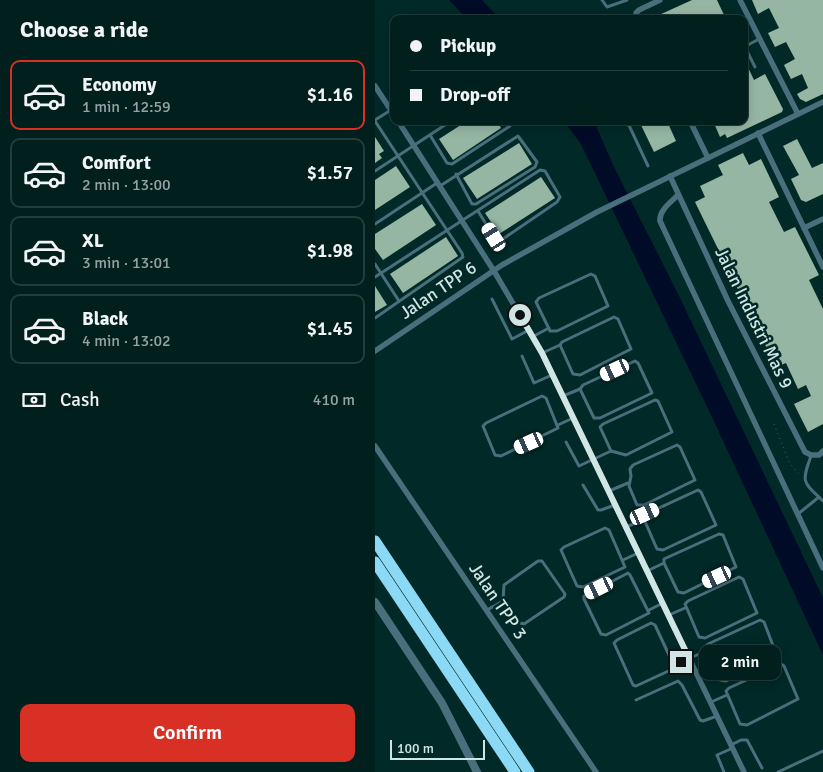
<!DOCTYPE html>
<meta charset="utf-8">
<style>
:root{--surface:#001f1d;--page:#0a2726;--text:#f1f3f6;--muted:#95a2a4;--line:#223d3b;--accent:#d93025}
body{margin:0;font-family:Signika,sans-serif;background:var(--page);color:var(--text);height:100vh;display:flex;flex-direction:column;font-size:19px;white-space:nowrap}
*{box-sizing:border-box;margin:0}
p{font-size:16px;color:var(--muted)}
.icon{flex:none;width:28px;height:28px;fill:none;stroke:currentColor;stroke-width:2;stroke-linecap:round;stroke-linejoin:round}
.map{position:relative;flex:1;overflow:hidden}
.details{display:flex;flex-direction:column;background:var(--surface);width:375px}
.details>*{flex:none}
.banner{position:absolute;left:15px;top:15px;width:358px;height:110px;border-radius:10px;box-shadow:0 2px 12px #0003,0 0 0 1px var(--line);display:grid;align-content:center;height:110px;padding:0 20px;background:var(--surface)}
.scale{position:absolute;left:15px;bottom:12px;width:95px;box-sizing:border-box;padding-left:5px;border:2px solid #d1e5e4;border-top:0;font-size:14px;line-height:18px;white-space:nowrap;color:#d1e5e4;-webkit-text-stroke:4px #002927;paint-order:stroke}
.end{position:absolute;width:22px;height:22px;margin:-11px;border:6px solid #d1e5e4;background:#111;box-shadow:0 0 0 2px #111}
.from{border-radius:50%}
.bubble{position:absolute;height:35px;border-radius:10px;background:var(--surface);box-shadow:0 2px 12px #0003,0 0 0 1px var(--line);font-size:16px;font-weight:600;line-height:35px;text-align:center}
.car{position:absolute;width:15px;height:30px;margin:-15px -8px;border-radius:6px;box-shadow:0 0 4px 1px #0007;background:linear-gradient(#fff 24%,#345 0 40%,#fff 0 76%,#345 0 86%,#fff 0)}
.banner b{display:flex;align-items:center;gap:18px;height:48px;font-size:19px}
.banner b+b{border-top:1px solid var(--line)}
.banner i{width:12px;height:12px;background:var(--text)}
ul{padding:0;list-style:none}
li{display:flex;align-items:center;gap:15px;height:70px;margin:0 10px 8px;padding:0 10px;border:2px solid var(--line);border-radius:10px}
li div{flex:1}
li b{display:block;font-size:19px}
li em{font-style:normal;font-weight:600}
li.selected{border-color:var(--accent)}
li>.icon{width:45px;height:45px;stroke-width:1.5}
h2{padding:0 20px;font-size:22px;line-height:60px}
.pay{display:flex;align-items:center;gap:12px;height:55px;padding:0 20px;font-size:19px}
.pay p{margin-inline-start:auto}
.action{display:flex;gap:10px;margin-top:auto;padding:10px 20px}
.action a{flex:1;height:58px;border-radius:10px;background:var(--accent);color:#fff;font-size:20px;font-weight:600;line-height:58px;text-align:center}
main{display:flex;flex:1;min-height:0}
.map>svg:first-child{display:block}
</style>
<main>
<section class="details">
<h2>Choose a ride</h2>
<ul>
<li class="selected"><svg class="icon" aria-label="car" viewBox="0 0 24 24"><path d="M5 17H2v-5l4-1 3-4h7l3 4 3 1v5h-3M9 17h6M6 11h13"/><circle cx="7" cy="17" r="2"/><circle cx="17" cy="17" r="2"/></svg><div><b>Economy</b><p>1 min · 12:59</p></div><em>$1.16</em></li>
<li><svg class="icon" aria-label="car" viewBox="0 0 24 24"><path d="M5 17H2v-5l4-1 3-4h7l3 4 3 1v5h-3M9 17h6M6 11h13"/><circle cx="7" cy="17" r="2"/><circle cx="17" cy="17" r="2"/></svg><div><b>Comfort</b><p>2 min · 13:00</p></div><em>$1.57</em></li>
<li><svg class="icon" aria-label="car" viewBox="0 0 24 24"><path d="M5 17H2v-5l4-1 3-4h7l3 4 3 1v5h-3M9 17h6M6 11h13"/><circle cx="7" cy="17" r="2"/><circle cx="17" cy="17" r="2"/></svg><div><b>XL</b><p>3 min · 13:01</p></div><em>$1.98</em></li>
<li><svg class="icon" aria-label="car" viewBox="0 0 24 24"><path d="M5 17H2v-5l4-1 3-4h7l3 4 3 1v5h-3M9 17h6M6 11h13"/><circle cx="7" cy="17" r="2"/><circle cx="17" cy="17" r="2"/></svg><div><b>Black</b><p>4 min · 13:02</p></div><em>$1.45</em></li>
</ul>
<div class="pay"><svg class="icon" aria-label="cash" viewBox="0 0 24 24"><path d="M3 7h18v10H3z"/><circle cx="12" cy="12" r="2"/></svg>Cash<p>410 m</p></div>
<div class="action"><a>Confirm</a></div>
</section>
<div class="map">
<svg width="448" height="772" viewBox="0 0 448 772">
<rect width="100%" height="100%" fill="#002927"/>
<g fill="#000b27">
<path d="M74 0H107L125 19H92Z"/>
<path d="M189 121H219L238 165 305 298 448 598V655L336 415 206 144Z"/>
</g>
<g fill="#96b6a4">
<path d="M317 0H342L349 15 342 19H286L284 15Z"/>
<path d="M377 0H448V94L431 102 425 99 422 94 433 88 427 74 416 79 409 65 420 59 411 42 400 47 393 33 404 28 394 8 383 14Z"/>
<path d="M369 59 379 80 390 74 408 109 407 112 352 138 350 134 345 137 338 121H369Z"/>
<path d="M92 121H122L126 128 78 160 64 139Z"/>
<path d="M264 121H292L301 141 279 152Z"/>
<path d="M0 137 9 151 4 154 7 158 0 163Z"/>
<path d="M422 139 437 168 448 163V194L431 202 426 200 416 179 424 175 408 146Z"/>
<path d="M144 143 157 164 102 199 88 178Z"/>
<path d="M368 153 374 165 386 159 404 197 394 202 409 232 420 227 444 275 434 280 448 309V424L433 432 419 404 436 396 431 385 423 389 411 363 401 367 320 202 330 197 325 186 348 175 343 165Z"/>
<path d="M21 166 35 187 0 210V180Z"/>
<path d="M166 177 180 198 124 234 110 213Z"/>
<path d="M47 204 61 225 8 260 0 249V234Z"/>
<path d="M71 237 83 256 28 293 15 274Z"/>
<path d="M0 286 12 305 0 312Z"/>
</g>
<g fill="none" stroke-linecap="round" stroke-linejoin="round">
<path stroke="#3f6260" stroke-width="1" stroke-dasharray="1 4" stroke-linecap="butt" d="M399 424 415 464 426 476"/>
<g stroke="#496f7d" stroke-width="3">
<path d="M227 0 232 7 252 0"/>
<path d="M380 67 371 49 373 45 384 39"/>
<path d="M0 120 16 110"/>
<path d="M0 121 87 253 88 257 0 318"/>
<path d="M252 121 273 166"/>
<path d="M55 135 72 163 77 164 135 126 132 121"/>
<path d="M0 171 76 121"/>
<path d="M65 186 143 136 162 162 160 167 101 204H97L81 174"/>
<path d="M0 224 62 183"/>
<path d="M0 264 24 301"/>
<path d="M216 274 220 276 233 306 182 331H175L161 302 164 298Z"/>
<path d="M0 277 165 170 170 171 185 197 182 202 125 241 119 237 103 211"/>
<path d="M117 299 137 339 154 330"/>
<path d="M239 317 243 319 256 349 205 375 198 374 185 345 187 342Z"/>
<path d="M157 337 174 328"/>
<path d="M167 353 185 345"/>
<path d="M147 356 159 383 177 375"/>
<path d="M260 361 263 363 277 393 225 418H219L205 389 208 385Z"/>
<path d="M167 396 171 398 183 428 126 456 120 455 108 426 111 423Z"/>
<path d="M188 396 205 389"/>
<path d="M280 400 283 401 297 432 251 455 236 451 225 427 228 424Z"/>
<path d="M183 425 198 418"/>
<path d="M191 442 204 466 236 451"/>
<path d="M302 445 305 447 320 480 269 505H262L254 486 256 476 255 469 258 465Z"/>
<path d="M436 456C426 483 428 482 448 501"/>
<path d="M208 485 223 510H226L240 505"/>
<path d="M323 490 326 492 341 525 288 550 282 549 268 517 271 514Z"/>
<path d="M234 491 253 483"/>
<path d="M423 514 444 497"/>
<path d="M251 527 268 520"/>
<path d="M230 528 234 530 250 567 208 587 202 586 186 550 189 547Z"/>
<path d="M344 534 348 535 361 567 309 593 303 592 289 563V559Z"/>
<path d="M248 560 263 553"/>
<path d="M163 561H167L190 594 189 597 149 624 142 622 128 601 129 585Z"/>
<path d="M272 571 289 563"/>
<path d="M253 573 255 575 274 613 231 635 226 634 209 599V596Z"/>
<path d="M364 577 368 579 382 613 330 638 324 637 310 604 313 601Z"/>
<path d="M112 610 128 601"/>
<path d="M274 610 288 603"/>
<path d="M294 615 310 608"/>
<path d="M385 620 389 622 402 656 351 681 345 680 330 647 333 644Z"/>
<path d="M276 623 280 625 300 668 261 686 258 685 239 643 242 640Z"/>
<path d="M406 664 409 666 423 699 372 725 365 724 351 691 354 688Z"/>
<path d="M299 665 331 651"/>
<path d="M261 700 303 681 307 685 325 720 328 721 342 716"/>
<path d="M336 702 352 695"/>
<path d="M356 745 366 740H372L387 768"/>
<path d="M349 772 342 755 358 748"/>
<path d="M403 772 448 751"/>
</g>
<g stroke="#496f7d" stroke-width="5.5">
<path d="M365 0 423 114"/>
<path d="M263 19 261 13 264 10 285 0"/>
<path d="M0 86 19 115"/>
<path d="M23 121 119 271 167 353 369 772"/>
<path d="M315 121 333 158"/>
<path d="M383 133 448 267"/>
<path d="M295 176 353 301 430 452 436 455H444L448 451"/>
<path d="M303 195C296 202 284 210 285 221L448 568"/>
<path d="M429 228 448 219"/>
<path d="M0 351 127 265 222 212 448 102"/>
<path d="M0 446 221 772"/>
</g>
<path stroke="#496f7d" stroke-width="8" d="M0 602 67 703 102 772"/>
<g stroke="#8bd9f5" stroke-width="11">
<path d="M0 541 154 772"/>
<path d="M0 562 140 772"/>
</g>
</g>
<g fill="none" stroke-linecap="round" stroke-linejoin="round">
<path stroke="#d1e5e4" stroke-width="6" d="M145 315 167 353 314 658 306 662"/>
</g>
<g text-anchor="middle" stroke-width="5" stroke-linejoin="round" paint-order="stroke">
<g font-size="18" fill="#d1e5e4" stroke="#002927">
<text transform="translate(63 290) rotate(-34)" y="6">Jalan TPP 6</text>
<text transform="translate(379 318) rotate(64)" y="6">Jalan Industri Mas 9</text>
<text transform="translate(123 601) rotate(56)" y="6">Jalan TPP 3</text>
</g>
</g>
</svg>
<div class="scale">100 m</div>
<i class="end from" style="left:145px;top:315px"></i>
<i class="end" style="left:306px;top:662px"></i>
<div class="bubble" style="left:324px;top:645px;width:82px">2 min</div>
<i class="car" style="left:119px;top:237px;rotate:328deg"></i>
<i class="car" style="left:240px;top:370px;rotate:245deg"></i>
<i class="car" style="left:154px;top:443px;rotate:246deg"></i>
<i class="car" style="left:270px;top:514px;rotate:66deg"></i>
<i class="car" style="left:342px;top:577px;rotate:245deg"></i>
<i class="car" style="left:224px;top:588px;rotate:244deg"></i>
<div class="banner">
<b><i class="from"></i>Pickup</b>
<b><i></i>Drop-off</b>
</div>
</div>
</main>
